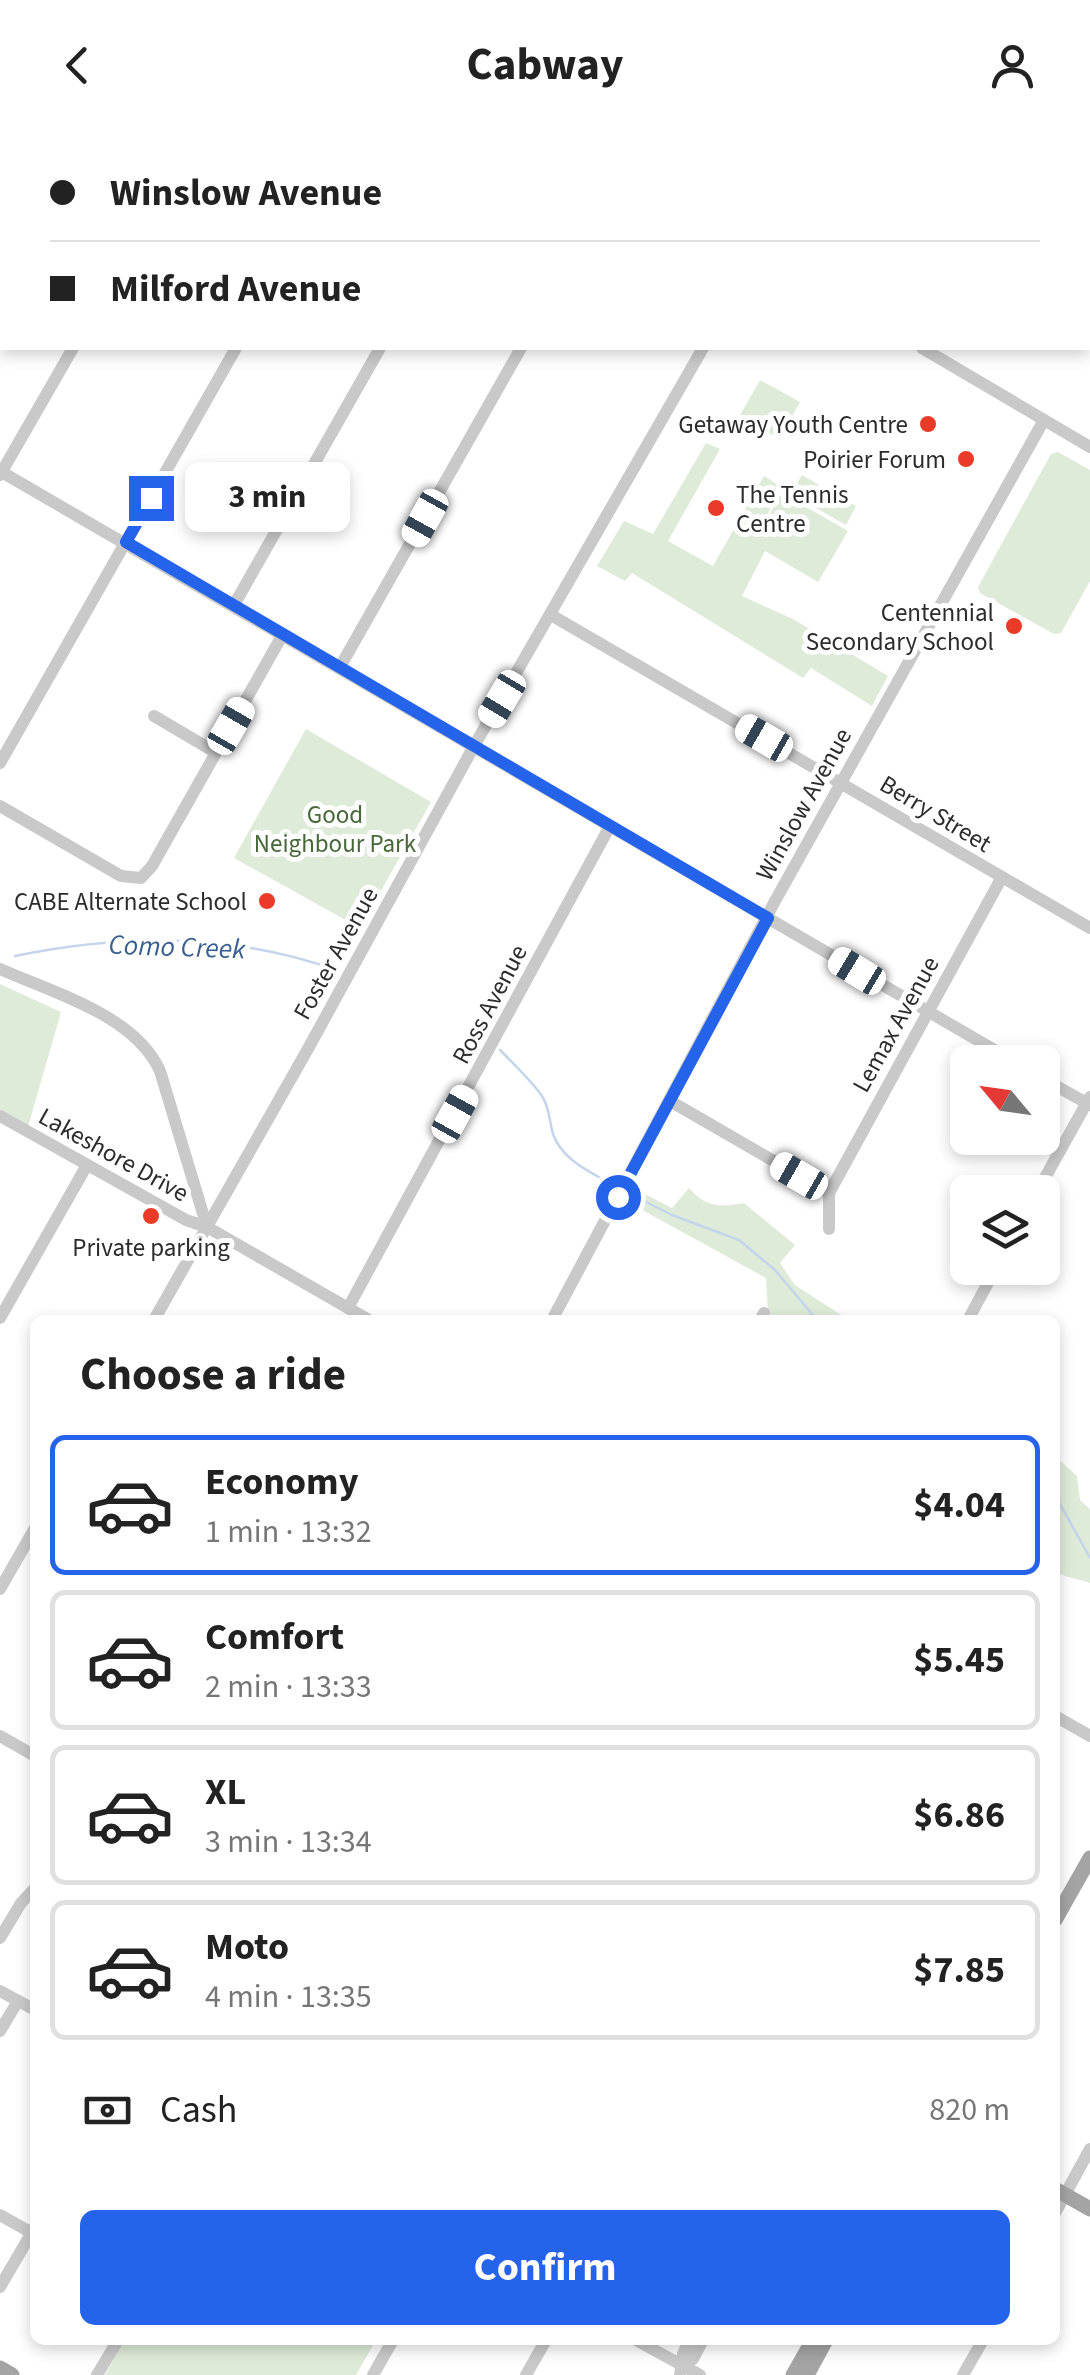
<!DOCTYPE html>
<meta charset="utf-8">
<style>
:root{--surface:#fff;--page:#f6f6f6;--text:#222;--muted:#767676;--line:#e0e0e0;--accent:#2563eb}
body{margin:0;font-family:"Source Sans 3",sans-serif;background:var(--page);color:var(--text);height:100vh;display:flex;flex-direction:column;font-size:38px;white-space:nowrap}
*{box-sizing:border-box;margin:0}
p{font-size:32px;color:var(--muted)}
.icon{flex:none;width:55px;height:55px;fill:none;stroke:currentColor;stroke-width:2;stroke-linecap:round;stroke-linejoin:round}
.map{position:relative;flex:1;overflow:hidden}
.details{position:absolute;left:30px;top:1185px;width:1030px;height:1030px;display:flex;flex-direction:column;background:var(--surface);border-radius:15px;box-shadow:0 5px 15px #0003}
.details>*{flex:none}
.guide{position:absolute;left:0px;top:0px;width:1090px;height:220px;box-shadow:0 5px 15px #0003;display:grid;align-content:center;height:220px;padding:0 50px;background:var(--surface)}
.needle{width:65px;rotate:299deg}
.buttons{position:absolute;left:950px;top:915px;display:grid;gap:20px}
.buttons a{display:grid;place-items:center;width:110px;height:110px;border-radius:15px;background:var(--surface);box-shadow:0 5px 15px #0003;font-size:50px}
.end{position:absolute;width:45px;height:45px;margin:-22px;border:12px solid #2563eb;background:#fff;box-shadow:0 0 0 5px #fff}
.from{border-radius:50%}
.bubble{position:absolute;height:70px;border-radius:15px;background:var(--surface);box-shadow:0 5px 15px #0003;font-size:32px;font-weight:700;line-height:70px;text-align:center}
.car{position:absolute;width:30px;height:60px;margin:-30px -15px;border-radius:12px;box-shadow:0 0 8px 2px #0007;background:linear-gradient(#fff 24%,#345 0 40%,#fff 0 76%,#345 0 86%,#fff 0)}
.guide b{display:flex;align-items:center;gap:35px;height:95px;font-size:38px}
.guide b+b{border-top:2px solid var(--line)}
.guide i{width:25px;height:25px;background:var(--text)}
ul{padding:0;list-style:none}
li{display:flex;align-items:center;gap:30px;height:140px;margin:0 20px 15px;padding:0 30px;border:5px solid var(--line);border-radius:15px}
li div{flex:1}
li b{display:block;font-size:38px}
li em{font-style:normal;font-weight:700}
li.on{border-color:var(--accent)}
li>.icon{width:90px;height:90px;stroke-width:1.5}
h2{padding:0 50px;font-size:45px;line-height:120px}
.pay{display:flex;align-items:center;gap:25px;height:110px;padding:0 50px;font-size:38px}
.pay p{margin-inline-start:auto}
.cta{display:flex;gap:20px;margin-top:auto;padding:20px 50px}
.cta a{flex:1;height:115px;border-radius:15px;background:var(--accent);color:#fff;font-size:40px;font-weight:700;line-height:115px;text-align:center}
header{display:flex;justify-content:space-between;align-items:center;height:130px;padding:0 50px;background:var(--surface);font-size:45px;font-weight:700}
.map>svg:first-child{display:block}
</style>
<header><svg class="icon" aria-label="back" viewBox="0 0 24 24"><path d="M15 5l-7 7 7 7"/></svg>Cabway<svg class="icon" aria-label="person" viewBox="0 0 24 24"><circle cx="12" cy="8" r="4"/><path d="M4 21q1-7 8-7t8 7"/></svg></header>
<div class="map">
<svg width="1090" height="2245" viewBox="0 0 1090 2245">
<rect width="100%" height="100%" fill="#fff"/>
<g fill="#dfebd9">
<path d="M760 250 800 272 780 309 739 287Z"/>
<path d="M706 313 720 319 668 411 713 436 764 346 782 357 760 398 770 403 771 400 763 395 782 363 848 401 818 452 765 421 742 466 793 489 888 546 872 576 811 538 803 548 632 443 625 451 597 436 624 391 653 404Z"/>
<path d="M1058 322 1090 340V451L1061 503 1054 504 980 463 978 457 1051 324Z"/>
<path d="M802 345 856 376 846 395 791 364Z"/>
<path d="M306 599 431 672 360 798 234 728Z"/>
<path d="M0 854 61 882 28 997 0 981Z"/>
<path d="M633 1058 672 1078 689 1058C706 1078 720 1077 744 1073L795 1115 780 1133 795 1155 849 1190H777L768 1185 766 1148 624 1070Z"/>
<path d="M1055 1326 1077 1346 1080 1370 1090 1379V1453L1055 1443Z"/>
<path d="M124 2210H376L356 2245H105Z"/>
</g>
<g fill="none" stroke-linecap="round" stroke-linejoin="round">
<g stroke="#c4d5eb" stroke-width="2.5">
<path d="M15 826C122 804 233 803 336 840"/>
<path d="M500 920C511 931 534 954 542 966 550 978 549 991 553 1004 561 1027 584 1039 604 1050"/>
<path d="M632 1065 672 1085 739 1110 775 1140 817 1190"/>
<path d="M1055 1365 1090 1428"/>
</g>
<g stroke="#c9c9c9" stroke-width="12">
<path d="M539 0 543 2"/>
<path d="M1089 0 1090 1"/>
<path d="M36 2 37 0"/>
<path d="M195 2 196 0"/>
<path d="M359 2 360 0"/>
<path d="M502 2 503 0"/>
<path d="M825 2 826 0"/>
<path d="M0 65 2 61"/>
<path d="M922 218 1090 317"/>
<path d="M0 341 1015 932"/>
<path d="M0 345 73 218"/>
<path d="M234 475 380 218"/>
<path d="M551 485 1090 798"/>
<path d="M340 537 521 218"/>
<path d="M154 586 215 622"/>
<path d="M0 633 236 218"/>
<path d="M0 676 121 746 141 748 152 736 283 504"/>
<path d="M0 839C54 863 135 885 160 941L207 1097"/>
<path d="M1042 948 1090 975"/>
<path d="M670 971 829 1063V1099"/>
<path d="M0 986 186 1090 207 1097 369 1190"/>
<path d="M1037 1062 1090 967"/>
<path d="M829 1063 1002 747"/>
<path d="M348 1178 610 696"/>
<path d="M0 1188 87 1035"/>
<path d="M154 1190 309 917 474 616 703 218"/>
<path d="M552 1190 775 771 1044 290"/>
<path d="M760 1190 764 1183"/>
<path d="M968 1190 996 1138"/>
<path d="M0 1459 35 1398"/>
<path d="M1055 1586 1090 1606"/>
<path d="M0 1606 35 1626"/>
<path d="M0 1808 21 1773 35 1758"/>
<path d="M0 1861 35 1880"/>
<path d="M0 1901 18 1871"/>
<path d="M1055 2083 1090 2019"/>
<path d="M0 2085 32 2103"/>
<path d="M0 2157 35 2097"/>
<path d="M636 2210 700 2245"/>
<path d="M683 2235 693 2229 703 2210"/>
<path d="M97 2245 118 2210"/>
<path d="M373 2245 393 2210"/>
<path d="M526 2245 546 2210"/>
<path d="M680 2245 683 2224 689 2210"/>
<path d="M963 2245 983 2210"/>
</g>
<g stroke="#a4a4a4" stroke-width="15">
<path d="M1055 1790 1090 1728"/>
<path d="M1055 2059 1090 2079"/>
<path d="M0 2238 12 2245"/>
<path d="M793 2245 813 2210"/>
<path d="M807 2245 826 2210"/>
</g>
</g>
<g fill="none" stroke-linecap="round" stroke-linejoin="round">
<path stroke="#2563eb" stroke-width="12" d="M151 368 126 412 768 788 618 1067"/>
</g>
<g fill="#e93b28" stroke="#fff" stroke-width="4">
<circle cx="928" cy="294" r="10"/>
<circle cx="966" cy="329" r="10"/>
<circle cx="716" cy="378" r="10"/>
<circle cx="1014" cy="496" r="10"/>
<circle cx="267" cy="771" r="10"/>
<circle cx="151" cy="1086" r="10"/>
</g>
<g text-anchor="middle" stroke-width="10" stroke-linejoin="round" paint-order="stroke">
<g font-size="25" fill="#2c2c2c" stroke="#fff" text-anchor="end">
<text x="908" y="303">Getaway Youth Centre</text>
<text x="946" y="338">Poirier Forum</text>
<text x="736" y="373" text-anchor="start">The Tennis<tspan x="736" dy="29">Centre</tspan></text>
<text x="994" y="491">Centennial<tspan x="994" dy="29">Secondary School</tspan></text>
<text x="247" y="780">CABE Alternate School</text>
<text x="151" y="1126" text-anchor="middle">Private parking</text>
</g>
<g font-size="25" fill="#2c2c2c" stroke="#fff">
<text transform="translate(803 674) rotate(-61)" y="9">Winslow Avenue</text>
<text transform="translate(936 683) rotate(31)" y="9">Berry Street</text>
<text transform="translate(335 823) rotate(-61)" y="9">Foster Avenue</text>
<text transform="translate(489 874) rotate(-62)" y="9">Ross Avenue</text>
<text transform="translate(895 894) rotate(-61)" y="9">Lemax Avenue</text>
<text transform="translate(114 1024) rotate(29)" y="9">Lakeshore Drive</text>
</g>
<g font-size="25" fill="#476839" stroke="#fff">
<text x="335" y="693">Good<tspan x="335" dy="29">Neighbour Park</tspan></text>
</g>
<g font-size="28" font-style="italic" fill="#395f8f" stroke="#fff">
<text transform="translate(177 816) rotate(2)" y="10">Como Creek</text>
</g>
</g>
</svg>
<div class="buttons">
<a><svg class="needle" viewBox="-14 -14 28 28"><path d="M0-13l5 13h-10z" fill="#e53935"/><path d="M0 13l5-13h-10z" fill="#767676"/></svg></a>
<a><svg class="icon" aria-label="layers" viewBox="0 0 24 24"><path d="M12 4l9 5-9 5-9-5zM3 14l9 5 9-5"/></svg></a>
</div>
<i class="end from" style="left:618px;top:1067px"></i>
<i class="end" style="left:151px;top:368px"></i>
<div class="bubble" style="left:185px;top:332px;width:165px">3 min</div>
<i class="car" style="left:425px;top:388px;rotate:209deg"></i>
<i class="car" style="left:502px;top:569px;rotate:211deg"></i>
<i class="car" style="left:231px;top:596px;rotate:30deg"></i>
<i class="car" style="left:764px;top:608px;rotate:300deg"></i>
<i class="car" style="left:857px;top:841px;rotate:301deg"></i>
<i class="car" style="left:455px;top:984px;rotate:29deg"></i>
<i class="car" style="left:799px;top:1046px;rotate:300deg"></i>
<div class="guide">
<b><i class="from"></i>Winslow Avenue</b>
<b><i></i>Milford Avenue</b>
</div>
<section class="details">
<h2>Choose a ride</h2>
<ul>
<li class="on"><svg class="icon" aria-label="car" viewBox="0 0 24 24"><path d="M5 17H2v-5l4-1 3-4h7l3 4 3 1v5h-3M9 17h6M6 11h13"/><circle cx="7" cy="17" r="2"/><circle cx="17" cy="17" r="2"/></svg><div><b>Economy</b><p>1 min · 13:32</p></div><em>$4.04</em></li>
<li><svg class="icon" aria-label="car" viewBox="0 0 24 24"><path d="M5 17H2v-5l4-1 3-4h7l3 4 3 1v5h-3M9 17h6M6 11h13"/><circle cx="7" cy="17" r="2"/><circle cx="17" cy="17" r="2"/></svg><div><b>Comfort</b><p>2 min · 13:33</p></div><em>$5.45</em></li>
<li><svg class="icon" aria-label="car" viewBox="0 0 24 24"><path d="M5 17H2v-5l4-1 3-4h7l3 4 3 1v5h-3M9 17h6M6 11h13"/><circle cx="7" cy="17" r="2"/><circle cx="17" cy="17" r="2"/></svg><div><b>XL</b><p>3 min · 13:34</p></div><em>$6.86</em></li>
<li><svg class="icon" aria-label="car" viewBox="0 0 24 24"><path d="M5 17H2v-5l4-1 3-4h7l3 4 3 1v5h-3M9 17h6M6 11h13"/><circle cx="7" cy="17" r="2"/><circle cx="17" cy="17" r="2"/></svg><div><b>Moto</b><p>4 min · 13:35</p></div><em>$7.85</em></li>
</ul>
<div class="pay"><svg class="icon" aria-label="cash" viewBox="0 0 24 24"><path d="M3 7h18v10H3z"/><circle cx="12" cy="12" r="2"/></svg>Cash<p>820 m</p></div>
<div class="cta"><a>Confirm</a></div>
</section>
</div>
